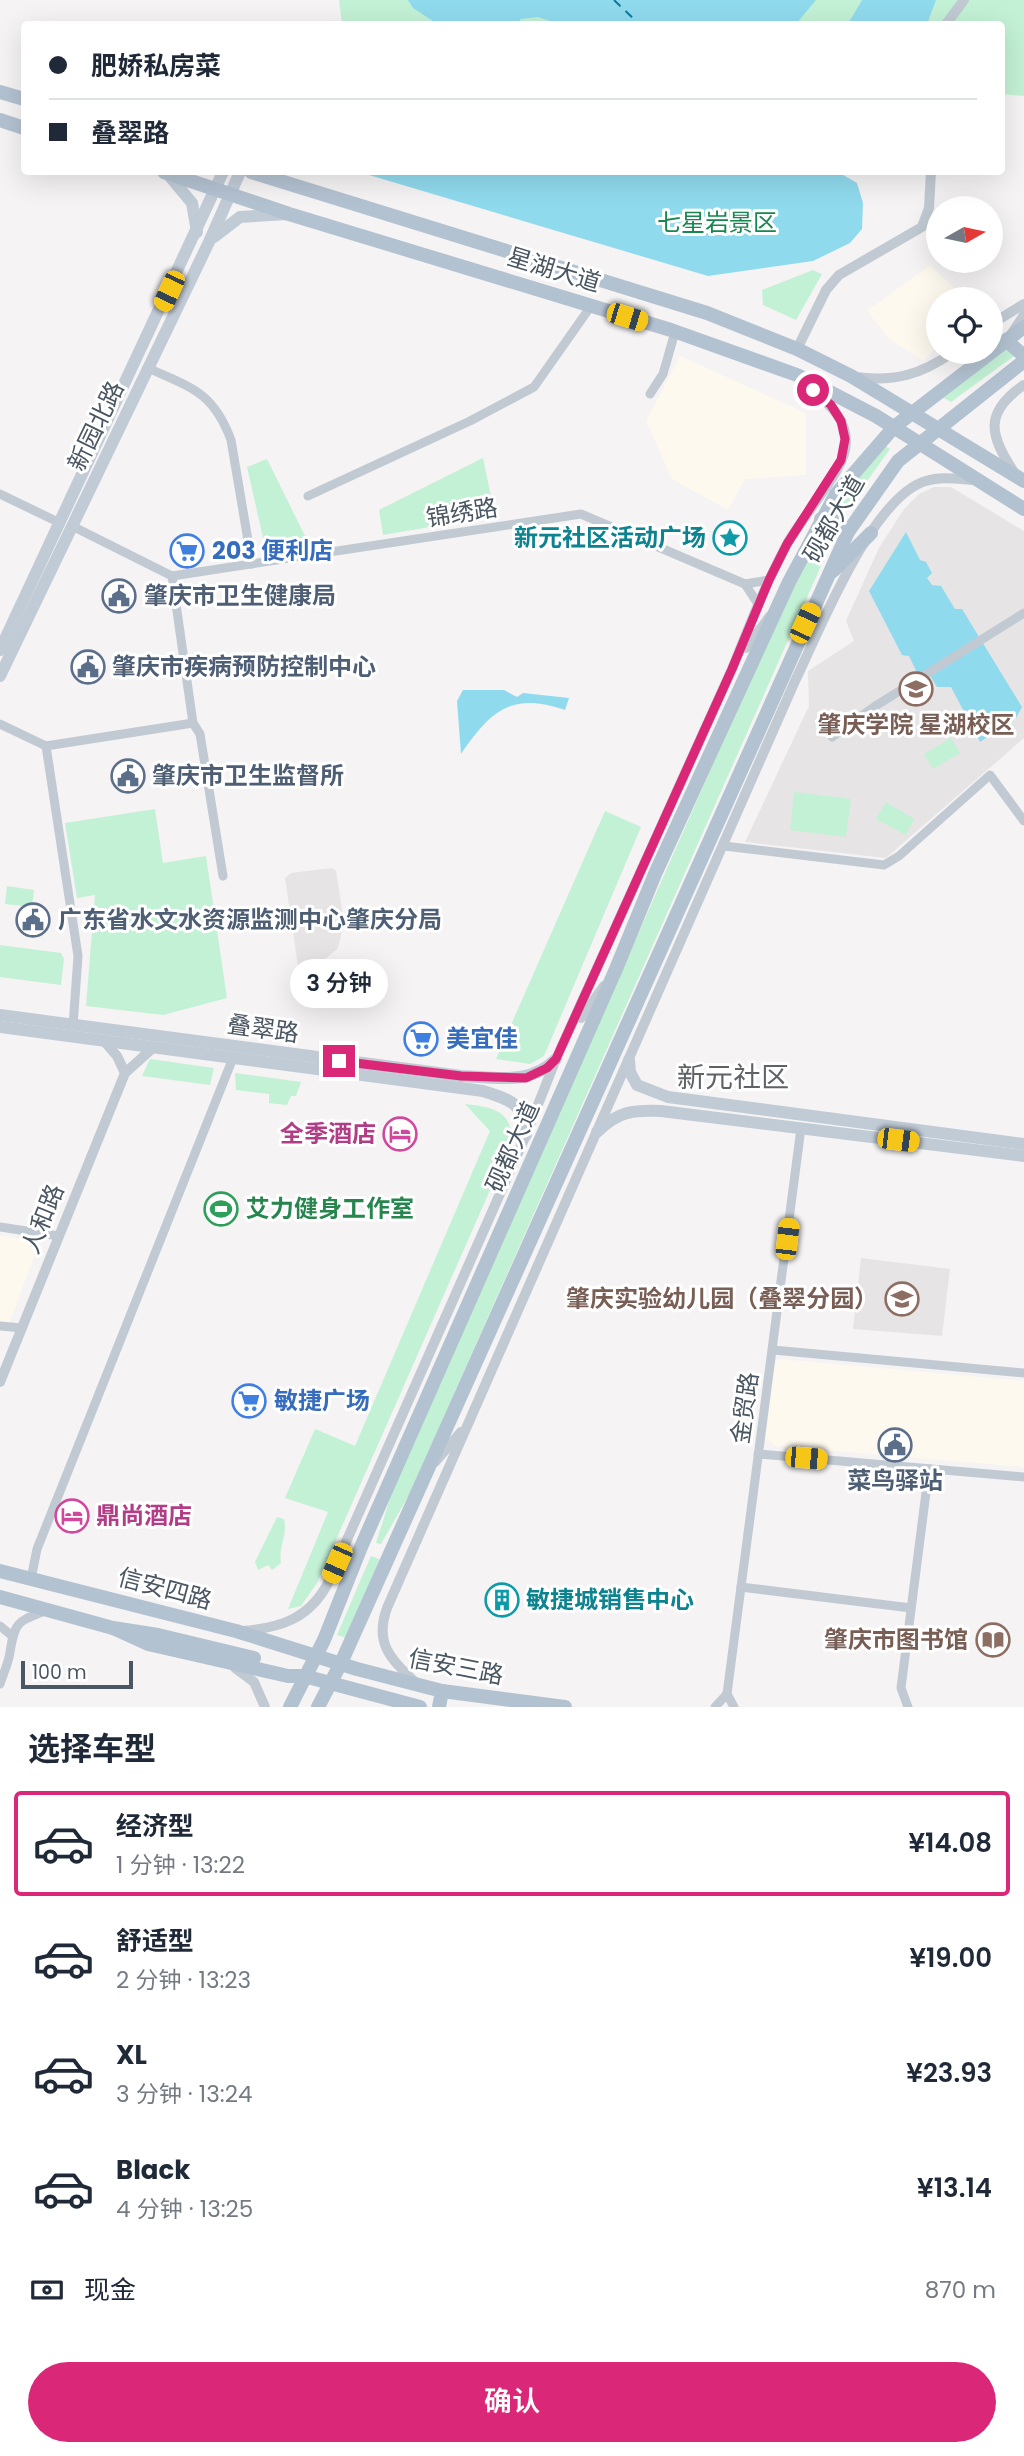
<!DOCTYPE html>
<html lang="zh">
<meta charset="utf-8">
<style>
:root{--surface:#fff;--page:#f6f6f7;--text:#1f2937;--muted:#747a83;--line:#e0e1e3;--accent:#db2777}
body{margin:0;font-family:Poppins,"Noto Sans SC",sans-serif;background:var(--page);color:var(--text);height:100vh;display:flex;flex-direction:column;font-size:26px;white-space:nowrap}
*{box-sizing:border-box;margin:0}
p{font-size:23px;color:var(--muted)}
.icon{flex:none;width:38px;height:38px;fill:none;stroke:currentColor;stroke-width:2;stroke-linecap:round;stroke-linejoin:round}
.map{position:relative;height:1707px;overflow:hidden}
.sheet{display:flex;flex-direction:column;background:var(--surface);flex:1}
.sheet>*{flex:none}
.guide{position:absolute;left:21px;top:21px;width:984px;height:154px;border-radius:7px;box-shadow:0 7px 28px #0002;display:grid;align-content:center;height:154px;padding:0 28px;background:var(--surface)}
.needle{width:46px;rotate:81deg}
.tools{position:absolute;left:926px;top:196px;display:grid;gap:14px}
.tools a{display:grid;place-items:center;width:77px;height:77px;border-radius:50%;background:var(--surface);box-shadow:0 7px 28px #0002;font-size:35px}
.scale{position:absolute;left:21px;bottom:18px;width:112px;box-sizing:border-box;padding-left:7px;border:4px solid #4a5661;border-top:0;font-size:19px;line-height:24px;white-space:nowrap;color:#4a5661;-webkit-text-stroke:5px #fff;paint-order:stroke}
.end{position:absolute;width:32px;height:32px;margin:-16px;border:9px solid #db2777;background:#fff;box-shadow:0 0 0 4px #fff}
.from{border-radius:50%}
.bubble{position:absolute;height:49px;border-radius:24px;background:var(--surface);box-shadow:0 7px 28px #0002;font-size:23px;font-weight:600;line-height:49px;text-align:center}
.car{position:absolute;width:21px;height:42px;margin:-21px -10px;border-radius:9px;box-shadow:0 0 5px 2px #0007;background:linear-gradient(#f5c518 24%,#345 0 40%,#f5c518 0 76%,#345 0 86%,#f5c518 0)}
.guide b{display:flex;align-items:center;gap:24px;height:66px;font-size:26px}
.guide b+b{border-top:2px solid var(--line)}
.guide i{width:18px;height:18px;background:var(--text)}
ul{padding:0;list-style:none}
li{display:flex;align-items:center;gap:21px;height:105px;margin:0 14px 10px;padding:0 14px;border:4px solid transparent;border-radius:7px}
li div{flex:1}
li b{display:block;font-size:26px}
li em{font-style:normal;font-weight:600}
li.selected{border-color:var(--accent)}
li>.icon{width:63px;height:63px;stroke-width:1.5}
h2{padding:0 28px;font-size:32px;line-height:84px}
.pay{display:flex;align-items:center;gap:18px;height:77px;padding:0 28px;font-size:26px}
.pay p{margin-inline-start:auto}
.action{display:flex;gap:14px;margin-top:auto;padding:14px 28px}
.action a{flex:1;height:80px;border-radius:42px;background:var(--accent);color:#fff;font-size:28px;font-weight:600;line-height:80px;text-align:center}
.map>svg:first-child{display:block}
</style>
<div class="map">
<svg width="1024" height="1707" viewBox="0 0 1024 1707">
<rect width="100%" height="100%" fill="#f5f3f3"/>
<g fill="#fdf9ef">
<path d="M930 265 966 299H938V347L923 361 889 339 867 311Z"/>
<path d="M680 356 806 413V475L745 479 728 510 672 479 646 421Z"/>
<path d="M0 1236 40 1241 9 1324 0 1323Z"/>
<path d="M780 1359 1024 1381V1467L776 1446 765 1438 772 1365Z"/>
</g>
<g fill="#e6e4e5">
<path d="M934 487H951L1024 531V738L886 858 745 842 809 706 808 671 854 641 846 621 879 548 904 509 919 494Z"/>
<path d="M332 868 336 871 344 922 338 948 317 966 299 973 285 878 291 873Z"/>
<path d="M861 1258 950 1269 942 1336 853 1329Z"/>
</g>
<g fill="#c3f1d5">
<path d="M339 0H1024V96L1001 94V24H342Z"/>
<path d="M813 270 822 274 796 320 763 305 762 290Z"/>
<path d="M1009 347 1017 354 951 402 942 397Z"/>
<path d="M882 444 890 449 842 516 833 512Z"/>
<path d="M483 458 495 516 383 535 379 510Z"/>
<path d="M267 459 311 548 267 555 247 467Z"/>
<path d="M831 526 836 528 817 575 410 1493 381 1544 376 1543 393 1489 763 651 801 569Z"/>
<path d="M951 738 960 753 933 769 924 754Z"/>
<path d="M794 792 851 799 846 837 790 830Z"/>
<path d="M886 802 914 819 906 835 876 819Z"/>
<path d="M155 809 163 863 206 856 227 998 163 1015 86 1006 95 895 77 898 65 823Z"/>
<path d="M605 811 641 827 544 1056 530 1064 496 1059Z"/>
<path d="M7 886 34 890 32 907 5 904Z"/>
<path d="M0 945 61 953 64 959 61 985 0 977Z"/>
<path d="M150 1059 214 1068 210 1085 142 1076Z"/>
<path d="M235 1073 301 1082 296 1096H291L287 1105 269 1103V1094L236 1090Z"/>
<path d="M465 1104C494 1107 517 1112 509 1147L317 1583 301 1606 288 1609 328 1512 285 1498 315 1429 355 1446 490 1131Z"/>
<path d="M277 1517 284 1519C288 1535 278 1547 281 1563L272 1570 268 1565 258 1570 255 1562Z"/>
<path d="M371 1556 381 1560 346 1638 337 1635Z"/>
</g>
<g fill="#90daee">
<path d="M408 0H816L796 24H559L538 17 521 19 516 24H432L433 21 413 8Z"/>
<path d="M862 0H936L927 24H848Z"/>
<path d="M359 172H838L857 183 863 203 862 229 850 243 813 261 708 276Z"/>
<path d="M906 532 920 560 926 562 932 573 927 578 932 585 941 586 955 609H962L1022 707 1016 718 980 742 951 687H937L929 674 920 679 909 656 902 655 869 591Z"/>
<path d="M463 690H504L517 697 523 693 569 698 565 710C511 691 490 712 461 754L457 701Z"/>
</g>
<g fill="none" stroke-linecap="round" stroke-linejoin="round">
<path stroke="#0c7c9b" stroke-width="2" stroke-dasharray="9 7" stroke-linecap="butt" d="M614 0 639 24"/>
<g stroke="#c1cad2" stroke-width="9">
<path d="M148 368C192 388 213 392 231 440L252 564"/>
<path d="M650 394 663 374 675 332"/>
<path d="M0 494 60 523"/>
<path d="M308 496 470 421 534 387 591 306"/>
<path d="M72 526 172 576"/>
<path d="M172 576 581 514 745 584"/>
<path d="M172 576 193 723 200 734 223 876"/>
<path d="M745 584 758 604"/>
<path d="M745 584 769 580"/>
<path d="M0 724 46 746 193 723"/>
<path d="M832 737 877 705 1024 613"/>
<path d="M46 746 78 956 73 1026"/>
<path d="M724 846 884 865 899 856 990 775 1024 821"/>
<path d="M0 1227 59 1236"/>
<path d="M0 1326 22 1328"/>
<path d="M773 1350 1024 1373"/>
<path d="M758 1454 1024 1477"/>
<path d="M31 1579 37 1549 233 1058"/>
<path d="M741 1587 911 1608"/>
<path d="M0 1626 11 1635"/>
<path d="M0 1684C3 1674 9 1662 10 1652 15 1621 17 1622 47 1610"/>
<path d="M727 1694 801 1128"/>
<path d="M727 1694 734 1707"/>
<path d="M715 1707 727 1694"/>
<path d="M908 1707 901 1688 929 1469"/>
</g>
<g stroke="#c1cad2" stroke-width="10">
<path d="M946 24 964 0"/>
<path d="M990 325 1024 304"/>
<path d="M1012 333 1024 315"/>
<path d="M797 349 826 290 839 275 922 227 929 208 931 172"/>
<path d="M855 377C894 382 921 375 953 352"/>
<path d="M1014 472C989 435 984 412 1024 385"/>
<path d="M746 648 770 616"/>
<path d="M581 1018 604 986"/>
<path d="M104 1041 117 1056 125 1073"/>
<path d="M0 1382 125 1073 154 1047"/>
<path d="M435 1462 461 1432"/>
<path d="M242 1631C280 1628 308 1619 327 1585L526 1135 556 1059 732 669C749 627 765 585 786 546 800 519 840 476 845 450 851 419 826 402 806 384"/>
<path d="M235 1668 254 1682 265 1707"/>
<path d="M416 1683C391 1659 374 1644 387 1608L795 681C819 632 872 496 926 481 941 476 958 479 974 480"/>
</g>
<g stroke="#c1cbd6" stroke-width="12">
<path d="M167 173 192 203 197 232"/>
<path d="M214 237 240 217 287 214"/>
<path d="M0 650 223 172"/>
<path d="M0 676 209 242 240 172"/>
<path d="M0 1015 461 1076C496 1077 529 1086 556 1059"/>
<path d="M0 1027 483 1091C509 1099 526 1104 526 1135"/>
<path d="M629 1060 630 1072 637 1085 668 1097 1024 1144"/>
<path d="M597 1132C618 1111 633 1110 661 1111L1024 1156"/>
</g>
<g stroke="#b3c2d1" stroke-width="14">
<path d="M0 92 24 99"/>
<path d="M0 120 24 128"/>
<path d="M164 172 289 214 671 330 797 375 876 416 1024 509"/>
<path d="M251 172 707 313 797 349 851 376 1024 481"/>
<path d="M1006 340 1024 356"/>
<path d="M821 519 838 522 848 532"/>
<path d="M833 571 871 533"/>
<path d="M0 1571 236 1631 357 1669 442 1691 565 1707"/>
<path d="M0 1597 113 1628 158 1635 254 1658"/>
<path d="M113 1628 148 1644 288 1676H304L420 1707"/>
<path d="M290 1707 324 1640 361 1547 616 969 655 874 789 582 836 494 894 427 1024 327"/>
<path d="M318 1707 341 1663 848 532 898 461 1024 361"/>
<path d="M439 1707 442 1691"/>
</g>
</g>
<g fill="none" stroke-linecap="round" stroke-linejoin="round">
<path stroke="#db2777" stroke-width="9" d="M339 1061 461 1076 526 1078 547 1068 556 1059 732 669 769 580 787 544 841 460 845 439 841 421 831 405 813 390"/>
</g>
<defs>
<symbol id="sight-ring" viewBox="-11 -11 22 22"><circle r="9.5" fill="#fff" stroke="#0f9aa8" stroke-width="1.5"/><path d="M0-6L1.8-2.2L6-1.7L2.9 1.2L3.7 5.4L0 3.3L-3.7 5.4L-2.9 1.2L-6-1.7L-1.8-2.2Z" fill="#0f9aa8"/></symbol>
<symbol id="supermarket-ring" viewBox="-11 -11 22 22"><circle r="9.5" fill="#fff" stroke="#3f7fe0" stroke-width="1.5"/><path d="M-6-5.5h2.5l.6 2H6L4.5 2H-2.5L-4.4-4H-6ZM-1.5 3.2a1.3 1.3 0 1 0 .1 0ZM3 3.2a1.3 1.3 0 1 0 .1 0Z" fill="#3f7fe0"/></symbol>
<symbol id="civic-ring" viewBox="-11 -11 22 22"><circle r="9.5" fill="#fff" stroke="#5c6f8a" stroke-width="1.5"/><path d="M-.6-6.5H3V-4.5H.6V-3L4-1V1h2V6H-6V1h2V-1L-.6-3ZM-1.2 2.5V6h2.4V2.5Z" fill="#5c6f8a"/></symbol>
<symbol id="university-ring" viewBox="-11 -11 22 22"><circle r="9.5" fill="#fff" stroke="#8d6e63" stroke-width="1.5"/><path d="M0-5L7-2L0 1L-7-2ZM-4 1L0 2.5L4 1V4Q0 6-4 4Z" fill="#8d6e63"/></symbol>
<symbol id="hotel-ring" viewBox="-11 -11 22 22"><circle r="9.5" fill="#fff" stroke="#d1479c" stroke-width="1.5"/><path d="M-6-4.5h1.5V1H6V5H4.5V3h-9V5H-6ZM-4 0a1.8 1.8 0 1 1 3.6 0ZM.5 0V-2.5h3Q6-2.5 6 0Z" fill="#d1479c"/></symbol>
<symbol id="stadium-ring" viewBox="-11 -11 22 22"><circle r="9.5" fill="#fff" stroke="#2e9e5b" stroke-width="1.5"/><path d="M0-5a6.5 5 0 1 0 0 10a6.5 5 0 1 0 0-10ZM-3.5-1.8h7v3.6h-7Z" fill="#2e9e5b"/></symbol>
<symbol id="school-ring" viewBox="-11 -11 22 22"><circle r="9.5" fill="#fff" stroke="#8d6e63" stroke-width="1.5"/><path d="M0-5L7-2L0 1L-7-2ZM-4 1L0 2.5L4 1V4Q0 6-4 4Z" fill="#8d6e63"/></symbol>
<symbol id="building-ring" viewBox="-11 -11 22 22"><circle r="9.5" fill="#fff" stroke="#0f9aa8" stroke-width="1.5"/><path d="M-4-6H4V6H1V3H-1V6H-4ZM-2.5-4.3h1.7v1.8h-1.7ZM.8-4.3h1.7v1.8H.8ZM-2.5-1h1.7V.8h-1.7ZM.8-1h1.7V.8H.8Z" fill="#0f9aa8"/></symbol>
<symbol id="library-ring" viewBox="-11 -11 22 22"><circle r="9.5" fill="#fff" stroke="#8d6e63" stroke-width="1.5"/><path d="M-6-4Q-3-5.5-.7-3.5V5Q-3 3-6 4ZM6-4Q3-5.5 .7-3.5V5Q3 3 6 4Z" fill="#8d6e63"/></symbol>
</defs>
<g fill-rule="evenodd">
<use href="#sight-ring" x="711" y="519" width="38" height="38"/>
<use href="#supermarket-ring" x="168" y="532" width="38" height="38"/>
<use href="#civic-ring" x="100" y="577" width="38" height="38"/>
<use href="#civic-ring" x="69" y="648" width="38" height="38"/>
<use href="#university-ring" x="897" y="670" width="38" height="38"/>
<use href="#civic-ring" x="109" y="757" width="38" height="38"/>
<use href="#civic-ring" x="14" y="901" width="38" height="38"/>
<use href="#supermarket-ring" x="402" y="1020" width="38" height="38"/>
<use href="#hotel-ring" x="381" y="1115" width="38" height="38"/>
<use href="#stadium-ring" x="202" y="1190" width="38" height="38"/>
<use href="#school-ring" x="883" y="1280" width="38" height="38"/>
<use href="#supermarket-ring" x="230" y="1382" width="38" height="38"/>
<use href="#civic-ring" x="876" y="1426" width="38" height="38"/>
<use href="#hotel-ring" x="53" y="1497" width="38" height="38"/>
<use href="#building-ring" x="483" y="1581" width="38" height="38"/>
<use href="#library-ring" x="974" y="1621" width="38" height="38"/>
</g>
<g text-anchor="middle" stroke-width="6" stroke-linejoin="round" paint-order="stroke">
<g font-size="24" fill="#17864f" stroke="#fff">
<text x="717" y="231">七星岩景区</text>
</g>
<g font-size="24" fill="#4a5661" stroke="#fff">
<text transform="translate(554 270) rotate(17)" y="8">星湖大道</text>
<text transform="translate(96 426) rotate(-64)" y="8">新园北路</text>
<text transform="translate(462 513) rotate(-9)" y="8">锦绣路</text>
<text transform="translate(834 519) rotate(-60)" y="8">砚都大道</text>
<text transform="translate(263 1029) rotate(8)" y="8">叠翠路</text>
<text transform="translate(513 1147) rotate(-66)" y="8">砚都大道</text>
<text transform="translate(43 1219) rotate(-68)" y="8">人和路</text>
<text transform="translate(745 1408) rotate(-82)" y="8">金贸路</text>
<text transform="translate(165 1589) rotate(15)" y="8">信安四路</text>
<text transform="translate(456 1667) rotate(11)" y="8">信安三路</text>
</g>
<g font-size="24" font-weight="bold" fill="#0d838f" stroke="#fff" text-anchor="end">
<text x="706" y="546">新元社区活动广场</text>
<text x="526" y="1608" text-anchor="start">敏捷城销售中心</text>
</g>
<g font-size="24" font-weight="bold" fill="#366cbe" stroke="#fff" text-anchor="start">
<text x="212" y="559">203 便利店</text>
<text x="446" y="1047">美宜佳</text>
<text x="274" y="1409">敏捷广场</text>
</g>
<g font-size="24" font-weight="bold" fill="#4e5e75" stroke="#fff" text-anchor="start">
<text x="144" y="604">肇庆市卫生健康局</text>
<text x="112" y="675">肇庆市疾病预防控制中心</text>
<text x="152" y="784">肇庆市卫生监督所</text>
<text x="58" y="928">广东省水文水资源监测中心肇庆分局</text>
<text x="895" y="1489" text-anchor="middle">菜鸟驿站</text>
</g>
<g font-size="24" font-weight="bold" fill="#785e54" stroke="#fff" text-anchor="end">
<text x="916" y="733" text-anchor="middle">肇庆学院 星湖校区</text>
<text x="878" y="1307">肇庆实验幼儿园（叠翠分园）</text>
<text x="968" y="1648">肇庆市图书馆</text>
</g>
<g font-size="24" font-weight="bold" fill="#b23c85" stroke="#fff" text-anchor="end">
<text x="376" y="1142">全季酒店</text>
<text x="96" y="1524" text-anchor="start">鼎尚酒店</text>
</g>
<g font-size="24" font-weight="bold" fill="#27864d" stroke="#fff" text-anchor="start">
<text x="246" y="1217">艾力健身工作室</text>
</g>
<g font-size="28" fill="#5f6368" stroke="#fff">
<text x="733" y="1087">新元社区</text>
</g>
</g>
</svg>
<div class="tools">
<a><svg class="needle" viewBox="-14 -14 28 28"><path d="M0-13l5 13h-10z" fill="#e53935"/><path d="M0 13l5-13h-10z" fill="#747a83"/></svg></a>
<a><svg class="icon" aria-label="locate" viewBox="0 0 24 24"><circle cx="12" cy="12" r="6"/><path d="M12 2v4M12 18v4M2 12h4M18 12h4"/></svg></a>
</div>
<div class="scale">100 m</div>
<i class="end from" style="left:813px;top:390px"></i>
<i class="end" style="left:339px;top:1061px"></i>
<div class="bubble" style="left:290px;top:959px;width:98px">3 分钟</div>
<i class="car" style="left:169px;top:291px;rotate:205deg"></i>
<i class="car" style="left:627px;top:317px;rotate:107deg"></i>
<i class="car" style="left:805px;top:623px;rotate:25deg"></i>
<i class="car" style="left:898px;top:1140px;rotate:97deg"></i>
<i class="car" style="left:787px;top:1239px;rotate:7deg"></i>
<i class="car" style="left:806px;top:1458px;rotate:95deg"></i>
<i class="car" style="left:337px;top:1563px;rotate:204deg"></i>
<div class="guide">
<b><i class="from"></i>肥娇私房菜</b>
<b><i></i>叠翠路</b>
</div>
</div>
<section class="sheet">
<h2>选择车型</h2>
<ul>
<li class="selected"><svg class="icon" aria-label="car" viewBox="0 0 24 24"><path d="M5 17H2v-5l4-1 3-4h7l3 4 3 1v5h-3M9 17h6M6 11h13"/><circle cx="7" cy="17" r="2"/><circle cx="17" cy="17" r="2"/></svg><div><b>经济型</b><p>1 分钟 · 13:22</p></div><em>¥14.08</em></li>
<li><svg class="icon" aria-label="car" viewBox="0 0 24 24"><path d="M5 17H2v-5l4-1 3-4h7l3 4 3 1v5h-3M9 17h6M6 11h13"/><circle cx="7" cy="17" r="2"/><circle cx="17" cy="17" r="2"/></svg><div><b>舒适型</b><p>2 分钟 · 13:23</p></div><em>¥19.00</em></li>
<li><svg class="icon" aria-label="car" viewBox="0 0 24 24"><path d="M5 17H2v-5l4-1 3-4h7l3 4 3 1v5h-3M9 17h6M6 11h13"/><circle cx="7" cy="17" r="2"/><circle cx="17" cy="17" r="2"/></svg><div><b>XL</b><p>3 分钟 · 13:24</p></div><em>¥23.93</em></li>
<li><svg class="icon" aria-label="car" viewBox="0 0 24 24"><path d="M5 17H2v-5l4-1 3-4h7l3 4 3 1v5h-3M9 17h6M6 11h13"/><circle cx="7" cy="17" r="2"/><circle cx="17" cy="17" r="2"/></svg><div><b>Black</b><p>4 分钟 · 13:25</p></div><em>¥13.14</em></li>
</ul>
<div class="pay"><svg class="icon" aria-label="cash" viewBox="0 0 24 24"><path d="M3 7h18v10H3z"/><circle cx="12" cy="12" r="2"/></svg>现金<p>870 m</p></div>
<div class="action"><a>确认</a></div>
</section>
